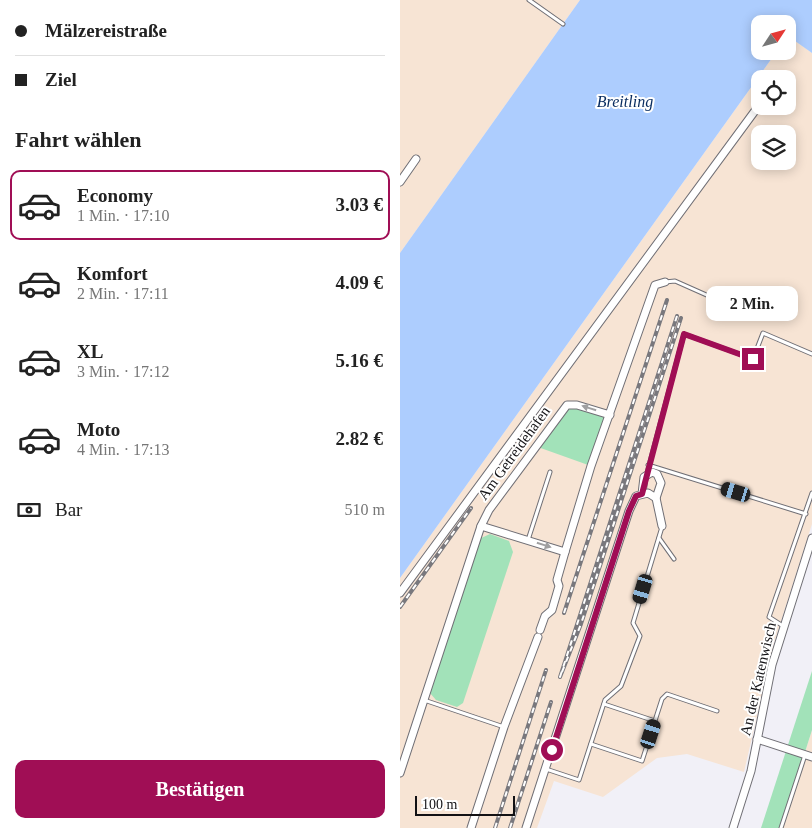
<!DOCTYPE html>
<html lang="de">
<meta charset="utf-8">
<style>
:root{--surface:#fff;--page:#f6f6f6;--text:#222;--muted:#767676;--line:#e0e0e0;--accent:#a00e55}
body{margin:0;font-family:"Times New Roman",serif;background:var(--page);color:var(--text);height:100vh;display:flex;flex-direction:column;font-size:19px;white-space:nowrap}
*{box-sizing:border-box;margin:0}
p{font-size:16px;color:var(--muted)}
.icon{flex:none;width:28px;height:28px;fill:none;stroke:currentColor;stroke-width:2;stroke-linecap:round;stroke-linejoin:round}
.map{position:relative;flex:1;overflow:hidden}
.side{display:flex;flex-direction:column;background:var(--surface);width:400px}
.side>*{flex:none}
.guide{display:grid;align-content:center;height:110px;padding:0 15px;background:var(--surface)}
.needle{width:32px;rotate:54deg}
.tools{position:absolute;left:351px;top:15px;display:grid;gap:10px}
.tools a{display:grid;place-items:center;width:45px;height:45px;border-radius:10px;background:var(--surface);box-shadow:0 2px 12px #0003;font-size:25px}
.scale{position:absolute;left:15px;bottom:12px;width:100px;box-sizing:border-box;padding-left:5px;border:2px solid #121114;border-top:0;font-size:14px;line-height:18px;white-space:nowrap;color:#121114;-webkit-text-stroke:4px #fff;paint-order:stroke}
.end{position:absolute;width:22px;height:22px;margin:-11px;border:6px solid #a00e55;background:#fff;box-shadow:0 0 0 2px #fff}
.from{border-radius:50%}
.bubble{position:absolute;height:35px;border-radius:10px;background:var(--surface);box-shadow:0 2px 12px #0003;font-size:16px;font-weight:700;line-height:35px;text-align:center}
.car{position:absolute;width:15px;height:30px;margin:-15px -8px;border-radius:6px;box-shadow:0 0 4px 1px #0007;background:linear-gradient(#222 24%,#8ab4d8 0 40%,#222 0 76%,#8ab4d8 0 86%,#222 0)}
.guide b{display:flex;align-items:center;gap:18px;height:48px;font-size:19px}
.guide b+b{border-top:1px solid var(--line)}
.guide i{width:12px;height:12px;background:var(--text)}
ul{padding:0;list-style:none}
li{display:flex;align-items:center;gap:15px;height:70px;margin:0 10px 8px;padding:0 5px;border:2px solid transparent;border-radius:10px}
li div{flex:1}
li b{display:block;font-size:19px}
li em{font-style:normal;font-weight:700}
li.active{border-color:var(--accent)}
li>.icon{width:45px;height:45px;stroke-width:1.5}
h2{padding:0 15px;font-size:22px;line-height:60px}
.pay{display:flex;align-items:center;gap:12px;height:55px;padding:0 15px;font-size:19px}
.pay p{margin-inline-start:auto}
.button{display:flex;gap:10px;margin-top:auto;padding:10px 15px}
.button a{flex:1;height:58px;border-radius:10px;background:var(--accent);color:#fff;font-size:20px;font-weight:700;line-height:58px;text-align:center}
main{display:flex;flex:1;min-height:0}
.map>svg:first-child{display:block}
</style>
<main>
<section class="side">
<div class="guide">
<b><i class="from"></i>Mälzereistraße</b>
<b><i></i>Ziel</b>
</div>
<h2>Fahrt wählen</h2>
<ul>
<li class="active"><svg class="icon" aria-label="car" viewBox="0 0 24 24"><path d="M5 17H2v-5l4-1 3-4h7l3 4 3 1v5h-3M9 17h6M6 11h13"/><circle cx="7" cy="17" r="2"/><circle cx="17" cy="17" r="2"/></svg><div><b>Economy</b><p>1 Min. · 17:10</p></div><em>3.03 €</em></li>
<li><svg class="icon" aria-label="car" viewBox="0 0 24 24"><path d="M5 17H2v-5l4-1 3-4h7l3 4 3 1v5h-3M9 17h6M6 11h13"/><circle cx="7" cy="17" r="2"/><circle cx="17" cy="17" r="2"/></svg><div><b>Komfort</b><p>2 Min. · 17:11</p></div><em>4.09 €</em></li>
<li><svg class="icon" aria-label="car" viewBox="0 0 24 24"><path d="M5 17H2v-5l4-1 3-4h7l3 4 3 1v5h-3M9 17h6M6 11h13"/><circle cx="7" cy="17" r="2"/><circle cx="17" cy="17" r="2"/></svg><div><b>XL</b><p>3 Min. · 17:12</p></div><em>5.16 €</em></li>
<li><svg class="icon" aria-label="car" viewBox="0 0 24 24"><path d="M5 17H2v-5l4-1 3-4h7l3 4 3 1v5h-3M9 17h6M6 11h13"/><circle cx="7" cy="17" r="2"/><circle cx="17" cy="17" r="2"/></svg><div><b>Moto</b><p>4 Min. · 17:13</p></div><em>2.82 €</em></li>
</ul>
<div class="pay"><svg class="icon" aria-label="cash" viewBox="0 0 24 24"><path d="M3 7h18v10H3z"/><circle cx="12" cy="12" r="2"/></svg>Bar<p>510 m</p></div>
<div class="button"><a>Bestätigen</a></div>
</section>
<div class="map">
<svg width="412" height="828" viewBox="0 0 412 828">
<rect width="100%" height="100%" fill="#f1f0f7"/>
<g fill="#f7e4d4" fill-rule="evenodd">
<path d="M0 0H180L0 253Z"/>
<path d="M388 35 412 53V524L374 643 344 772 287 754 257 758 203 797 154 781 137 828H0V578L377 51H388ZM360 79H388V106H360ZM360 134H388V161H360Z"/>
<path d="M412 730V828H381Z"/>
</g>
<g fill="#a2e2b9">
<path d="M167 405 210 415 191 466 135 446Z"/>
<path d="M90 534 109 541 113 552 63 703 57 707 36 700 30 693 31 689 79 539Z"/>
<path d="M412 671V730L381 828H361Z"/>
</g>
<path fill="#adcdfe" d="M180 0H412V53L388 36V24H360V51H377L0 578V253Z"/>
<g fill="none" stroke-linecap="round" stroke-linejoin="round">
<defs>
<g id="service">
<path d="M129 0 163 24"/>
<path d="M265 282 275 281 338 309"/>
<path d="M248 465 406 514"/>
<path d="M247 473 284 334 353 359 363 333 412 354"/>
<path d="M259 538 274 559"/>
<path d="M128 540 150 472"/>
<path d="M383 626 369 617 412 493"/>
<path d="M24 700 104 727"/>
<path d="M204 704 255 721"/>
<path d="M191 744 242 761 262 699 267 694 317 711"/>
<path d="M146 769 179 780 205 700 221 686 240 636 233 623 262 527"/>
<path d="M381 828 405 755"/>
</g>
<g id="minor">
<path d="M379 79 380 76"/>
<path d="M0 182 16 159"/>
<path d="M256 498 262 526"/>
<path d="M81 526 165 552 191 466 255 285 265 282"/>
<path d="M0 593 360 104"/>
<path d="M140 630 145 616 152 610 159 586 157 580 165 552"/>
<path d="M357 739 412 757"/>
<path d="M0 773 81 526 89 510 167 405H177L210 415"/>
<path d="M71 828 104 727 138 637"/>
<path d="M126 828 229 511 236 496 248 493 256 498 261 483 257 474 252 472 244 477 242 494"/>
<path d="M333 828 351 771 372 665 412 538"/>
</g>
</defs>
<use href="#service" stroke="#706f75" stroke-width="5"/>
<use href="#minor" stroke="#706f75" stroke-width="9"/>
<use href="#service" stroke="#fff" stroke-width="3"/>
<use href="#minor" stroke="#fff" stroke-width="7"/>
<defs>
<g id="rail">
<path d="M277 316 160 677 181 624 281 318"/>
<path d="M0 607 71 508"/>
<path d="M164 613 267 300"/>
<path d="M95 828 146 670"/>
<path d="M110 828 151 702"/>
</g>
</defs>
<use href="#rail" stroke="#79787d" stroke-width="4"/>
<use href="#rail" stroke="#fff" stroke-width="2" stroke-dasharray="5.5" stroke-linecap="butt"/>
</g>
<defs><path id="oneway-solid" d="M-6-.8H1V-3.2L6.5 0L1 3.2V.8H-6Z" transform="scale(1.25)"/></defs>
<g fill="#a0a0a1">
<use href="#oneway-solid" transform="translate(189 408) rotate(-163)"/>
<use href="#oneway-solid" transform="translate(144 545) rotate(18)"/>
</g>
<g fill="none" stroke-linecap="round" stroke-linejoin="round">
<path stroke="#a00e55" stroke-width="6" d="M152 750 229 511 236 496 242 494 284 334 353 359"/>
</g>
<g text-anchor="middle" stroke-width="4" stroke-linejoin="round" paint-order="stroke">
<g font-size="15" fill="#121114" stroke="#fff">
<text transform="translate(114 453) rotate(-54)" y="5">Am Getreidehafen</text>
<text transform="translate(358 679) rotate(-77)" y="5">An der Katenwisch</text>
</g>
<g font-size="16" font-style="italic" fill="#072b5f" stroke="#fff">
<text x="225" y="107">Breitling</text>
</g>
</g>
</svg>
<div class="tools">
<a><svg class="needle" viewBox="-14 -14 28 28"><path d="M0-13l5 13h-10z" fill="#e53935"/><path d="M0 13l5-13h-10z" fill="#767676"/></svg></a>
<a><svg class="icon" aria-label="locate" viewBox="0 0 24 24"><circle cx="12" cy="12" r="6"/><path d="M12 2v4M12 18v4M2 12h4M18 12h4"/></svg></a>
<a><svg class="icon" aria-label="layers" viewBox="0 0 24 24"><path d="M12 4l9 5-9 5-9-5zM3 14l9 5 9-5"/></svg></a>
</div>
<div class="scale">100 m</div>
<i class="end from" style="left:152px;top:750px"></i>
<i class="end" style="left:353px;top:359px"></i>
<div class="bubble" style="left:306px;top:286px;width:92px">2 Min.</div>
<i class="car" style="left:336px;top:492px;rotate:287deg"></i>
<i class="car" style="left:243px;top:589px;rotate:197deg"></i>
<i class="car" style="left:251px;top:734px;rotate:18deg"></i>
</div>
</main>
